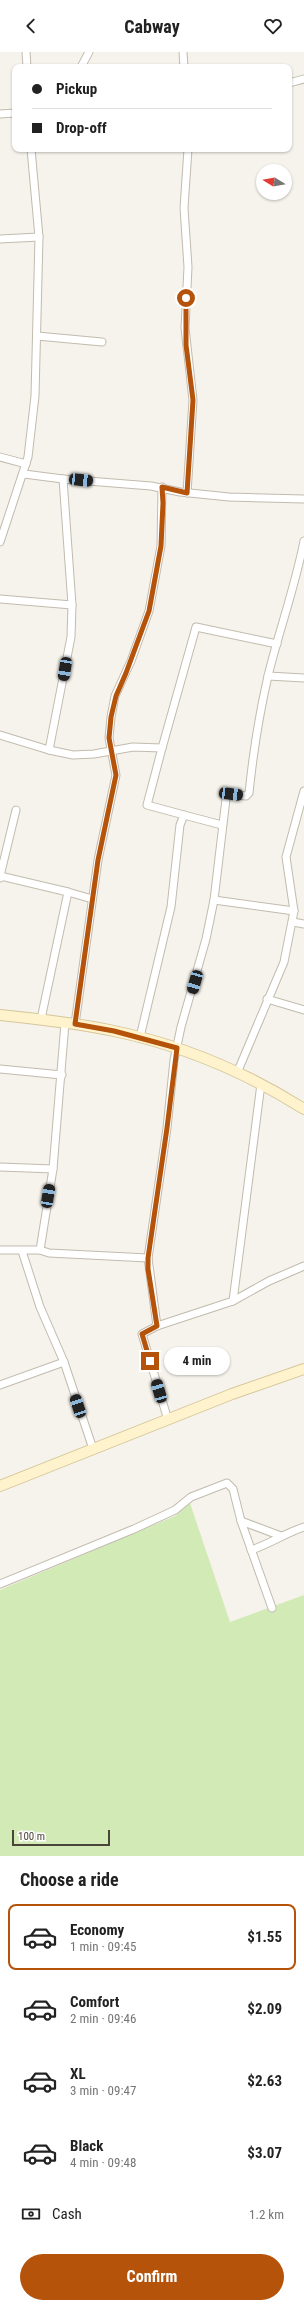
<!DOCTYPE html>
<meta charset="utf-8">
<style>
:root{--surface:#fff;--page:#f6f6f6;--text:#222;--muted:#767676;--line:#e0e0e0;--accent:#b45309}
body{margin:0;font-family:"Roboto Condensed",sans-serif;background:var(--page);color:var(--text);height:100vh;display:flex;flex-direction:column;font-size:15px;white-space:nowrap}
*{box-sizing:border-box;margin:0}
p{font-size:13px;color:var(--muted)}
.icon{flex:none;width:22px;height:22px;fill:none;stroke:currentColor;stroke-width:2;stroke-linecap:round;stroke-linejoin:round}
.map{position:relative;height:1804px;overflow:hidden}
.sheet{display:flex;flex-direction:column;background:var(--surface);flex:1}
.sheet>*{flex:none}
.guide{position:absolute;left:12px;top:12px;width:280px;height:88px;border-radius:8px;box-shadow:0 1px 3px #0004;display:grid;align-content:center;height:88px;padding:0 20px;background:var(--surface)}
.needle{width:26px;rotate:281deg}
.buttons{position:absolute;left:256px;top:112px;display:grid;gap:8px}
.buttons a{display:grid;place-items:center;width:36px;height:36px;border-radius:50%;background:var(--surface);box-shadow:0 1px 3px #0004;font-size:20px}
.scale{position:absolute;left:12px;bottom:10px;width:98px;box-sizing:border-box;padding-left:4px;border:2px solid #4b4439;border-top:0;font-size:11px;line-height:14px;white-space:nowrap;color:#4b4439;-webkit-text-stroke:3px #fff;paint-order:stroke}
.end{position:absolute;width:18px;height:18px;margin:-9px;border:5px solid #b45309;background:#fff;box-shadow:0 0 0 2px #fff}
.from{border-radius:50%}
.bubble{position:absolute;height:28px;border-radius:14px;background:var(--surface);box-shadow:0 1px 3px #0004;font-size:13px;font-weight:700;line-height:28px;text-align:center}
.car{position:absolute;width:12px;height:24px;margin:-12px -6px;border-radius:5px;box-shadow:0 0 3px 1px #0007;background:linear-gradient(#222 24%,#8ab4d8 0 40%,#222 0 76%,#8ab4d8 0 86%,#222 0)}
.guide b{display:flex;align-items:center;gap:14px;height:38px;font-size:15px}
.guide b+b{border-top:1px solid var(--line)}
.guide i{width:10px;height:10px;background:var(--text)}
ul{padding:0;list-style:none}
li{display:flex;align-items:center;gap:12px;height:66px;margin:0 8px 6px;padding:0 12px;border:2px solid transparent;border-radius:8px}
li div{flex:1}
li b{display:block;font-size:15px}
li em{font-style:normal;font-weight:700}
li.current{border-color:var(--accent)}
li>.icon{width:36px;height:36px;stroke-width:1.5}
h2{padding:0 20px;font-size:18px;line-height:48px}
.pay{display:flex;align-items:center;gap:10px;height:44px;padding:0 20px;font-size:15px}
.pay p{margin-inline-start:auto}
.cta{display:flex;gap:8px;margin-top:auto;padding:8px 20px}
.cta a{flex:1;height:46px;border-radius:24px;background:var(--accent);color:#fff;font-size:16px;font-weight:700;line-height:46px;text-align:center}
header{display:flex;justify-content:space-between;align-items:center;height:52px;padding:0 20px;background:var(--surface);font-size:18px;font-weight:700}
.map>svg:first-child{display:block}
</style>
<header><svg class="icon" aria-label="back" viewBox="0 0 24 24"><path d="M15 5l-7 7 7 7"/></svg>Cabway<svg class="icon" aria-label="heart" viewBox="0 0 24 24"><path d="M12 20l-8-8c-3-5 5-10 8-4 3-6 11-1 8 4z"/></svg></header>
<div class="map">
<svg width="304" height="1804" viewBox="0 0 304 1804">
<rect width="100%" height="100%" fill="#f6f3ec"/>
<path fill="#d2eab5" d="M190 1451 230 1570 304 1543V1804H0V1538L175 1464Z"/>
<g fill="none" stroke-linecap="round" stroke-linejoin="round">
<defs>
<g id="street">
<path d="M26 0 27 15"/>
<path d="M183 0 184 15"/>
<path d="M81 15 89 0"/>
<path d="M289 31 304 27"/>
<path d="M0 62 15 61"/>
<path d="M0 187 39 185"/>
<path d="M37 284 102 290"/>
<path d="M0 405 26 412"/>
<path d="M63 427 151 434 180 440 229 445 304 447"/>
<path d="M187 441 193 348 185 276 188 215 184 156 188 97"/>
<path d="M0 490 28 405 35 344 39 185 31 97"/>
<path d="M0 547 72 553 63 427 24 422"/>
<path d="M268 624 304 626"/>
<path d="M0 683 49 698 73 703 94 702 133 695 162 696 196 575 277 592"/>
<path d="M49 698 71 585 72 553"/>
<path d="M184 763 222 773"/>
<path d="M0 824 16 758"/>
<path d="M0 826V824L68 840 41 967"/>
<path d="M68 840 92 847"/>
<path d="M214 848 294 859 284 910 237 1021"/>
<path d="M294 859 286 805 304 739"/>
<path d="M293 870 304 872"/>
<path d="M267 947 304 958"/>
<path d="M75 972 98 808 116 723 109 686 111 665 115 644 131 609 149 559 161 494 162 435"/>
<path d="M140 985 171 855 180 773 184 763 147 753 162 696"/>
<path d="M0 1017 62 1023"/>
<path d="M0 1115 53 1117"/>
<path d="M0 1198H40L49 1201 148 1206"/>
<path d="M40 1198 53 1117 65 971"/>
<path d="M22 1199 40 1255 64 1310 93 1397"/>
<path d="M233 1249 269 1229 304 1214"/>
<path d="M157 1274 233 1249 261 1032"/>
<path d="M0 1333 64 1310"/>
<path d="M168 1368 142 1282 157 1274 148 1206 167 1076 174 1008 181 975 206 887 214 848 226 747 229 742 246 744 249 741C253 702 259 663 268 624 279 579 295 535 304 489"/>
<path d="M241 1469 281 1484"/>
<path d="M251 1498C270 1492 285 1481 304 1475"/>
<path d="M0 1532 134 1477 175 1458 191 1445 227 1431 233 1437 241 1469 272 1556"/>
</g>
<g id="secondary">
<path d="M0 963C38 967 77 971 114 979 181 993 247 1021 304 1057"/>
<path d="M0 1434 232 1342 304 1317"/>
</g>
</defs>
<use href="#street" stroke="#c2bbae" stroke-width="9"/>
<use href="#secondary" stroke="#d6c79b" stroke-width="12"/>
<use href="#street" stroke="#fff" stroke-width="7"/>
<use href="#secondary" stroke="#fff3cd" stroke-width="10"/>
</g>
<g fill="none" stroke-linecap="round" stroke-linejoin="round">
<path stroke="#b45309" stroke-width="5" d="M150 1309 142 1282 157 1274 148 1217V1206L167 1076 177 996 114 979 75 972 98 808 116 723 109 686 111 665 116 644 126 621 149 559 161 494 163 451 162 435 187 441 193 348 186 293V246"/>
</g>
</svg>
<div class="buttons">
<a><svg class="needle" viewBox="-14 -14 28 28"><path d="M0-13l5 13h-10z" fill="#e53935"/><path d="M0 13l5-13h-10z" fill="#767676"/></svg></a>
</div>
<div class="scale">100 m</div>
<i class="end from" style="left:186px;top:246px"></i>
<i class="end" style="left:150px;top:1309px"></i>
<div class="bubble" style="left:164px;top:1295px;width:66px">4 min</div>
<i class="car" style="left:81px;top:428px;rotate:96deg"></i>
<i class="car" style="left:65px;top:617px;rotate:189deg"></i>
<i class="car" style="left:231px;top:742px;rotate:97deg"></i>
<i class="car" style="left:195px;top:930px;rotate:196deg"></i>
<i class="car" style="left:48px;top:1144px;rotate:9deg"></i>
<i class="car" style="left:159px;top:1339px;rotate:344deg"></i>
<i class="car" style="left:78px;top:1354px;rotate:342deg"></i>
<div class="guide">
<b><i class="from"></i>Pickup</b>
<b><i></i>Drop-off</b>
</div>
</div>
<section class="sheet">
<h2>Choose a ride</h2>
<ul>
<li class="current"><svg class="icon" aria-label="car" viewBox="0 0 24 24"><path d="M5 17H2v-5l4-1 3-4h7l3 4 3 1v5h-3M9 17h6M6 11h13"/><circle cx="7" cy="17" r="2"/><circle cx="17" cy="17" r="2"/></svg><div><b>Economy</b><p>1 min · 09:45</p></div><em>$1.55</em></li>
<li><svg class="icon" aria-label="car" viewBox="0 0 24 24"><path d="M5 17H2v-5l4-1 3-4h7l3 4 3 1v5h-3M9 17h6M6 11h13"/><circle cx="7" cy="17" r="2"/><circle cx="17" cy="17" r="2"/></svg><div><b>Comfort</b><p>2 min · 09:46</p></div><em>$2.09</em></li>
<li><svg class="icon" aria-label="car" viewBox="0 0 24 24"><path d="M5 17H2v-5l4-1 3-4h7l3 4 3 1v5h-3M9 17h6M6 11h13"/><circle cx="7" cy="17" r="2"/><circle cx="17" cy="17" r="2"/></svg><div><b>XL</b><p>3 min · 09:47</p></div><em>$2.63</em></li>
<li><svg class="icon" aria-label="car" viewBox="0 0 24 24"><path d="M5 17H2v-5l4-1 3-4h7l3 4 3 1v5h-3M9 17h6M6 11h13"/><circle cx="7" cy="17" r="2"/><circle cx="17" cy="17" r="2"/></svg><div><b>Black</b><p>4 min · 09:48</p></div><em>$3.07</em></li>
</ul>
<div class="pay"><svg class="icon" aria-label="cash" viewBox="0 0 24 24"><path d="M3 7h18v10H3z"/><circle cx="12" cy="12" r="2"/></svg>Cash<p>1.2 km</p></div>
<div class="cta"><a>Confirm</a></div>
</section>
